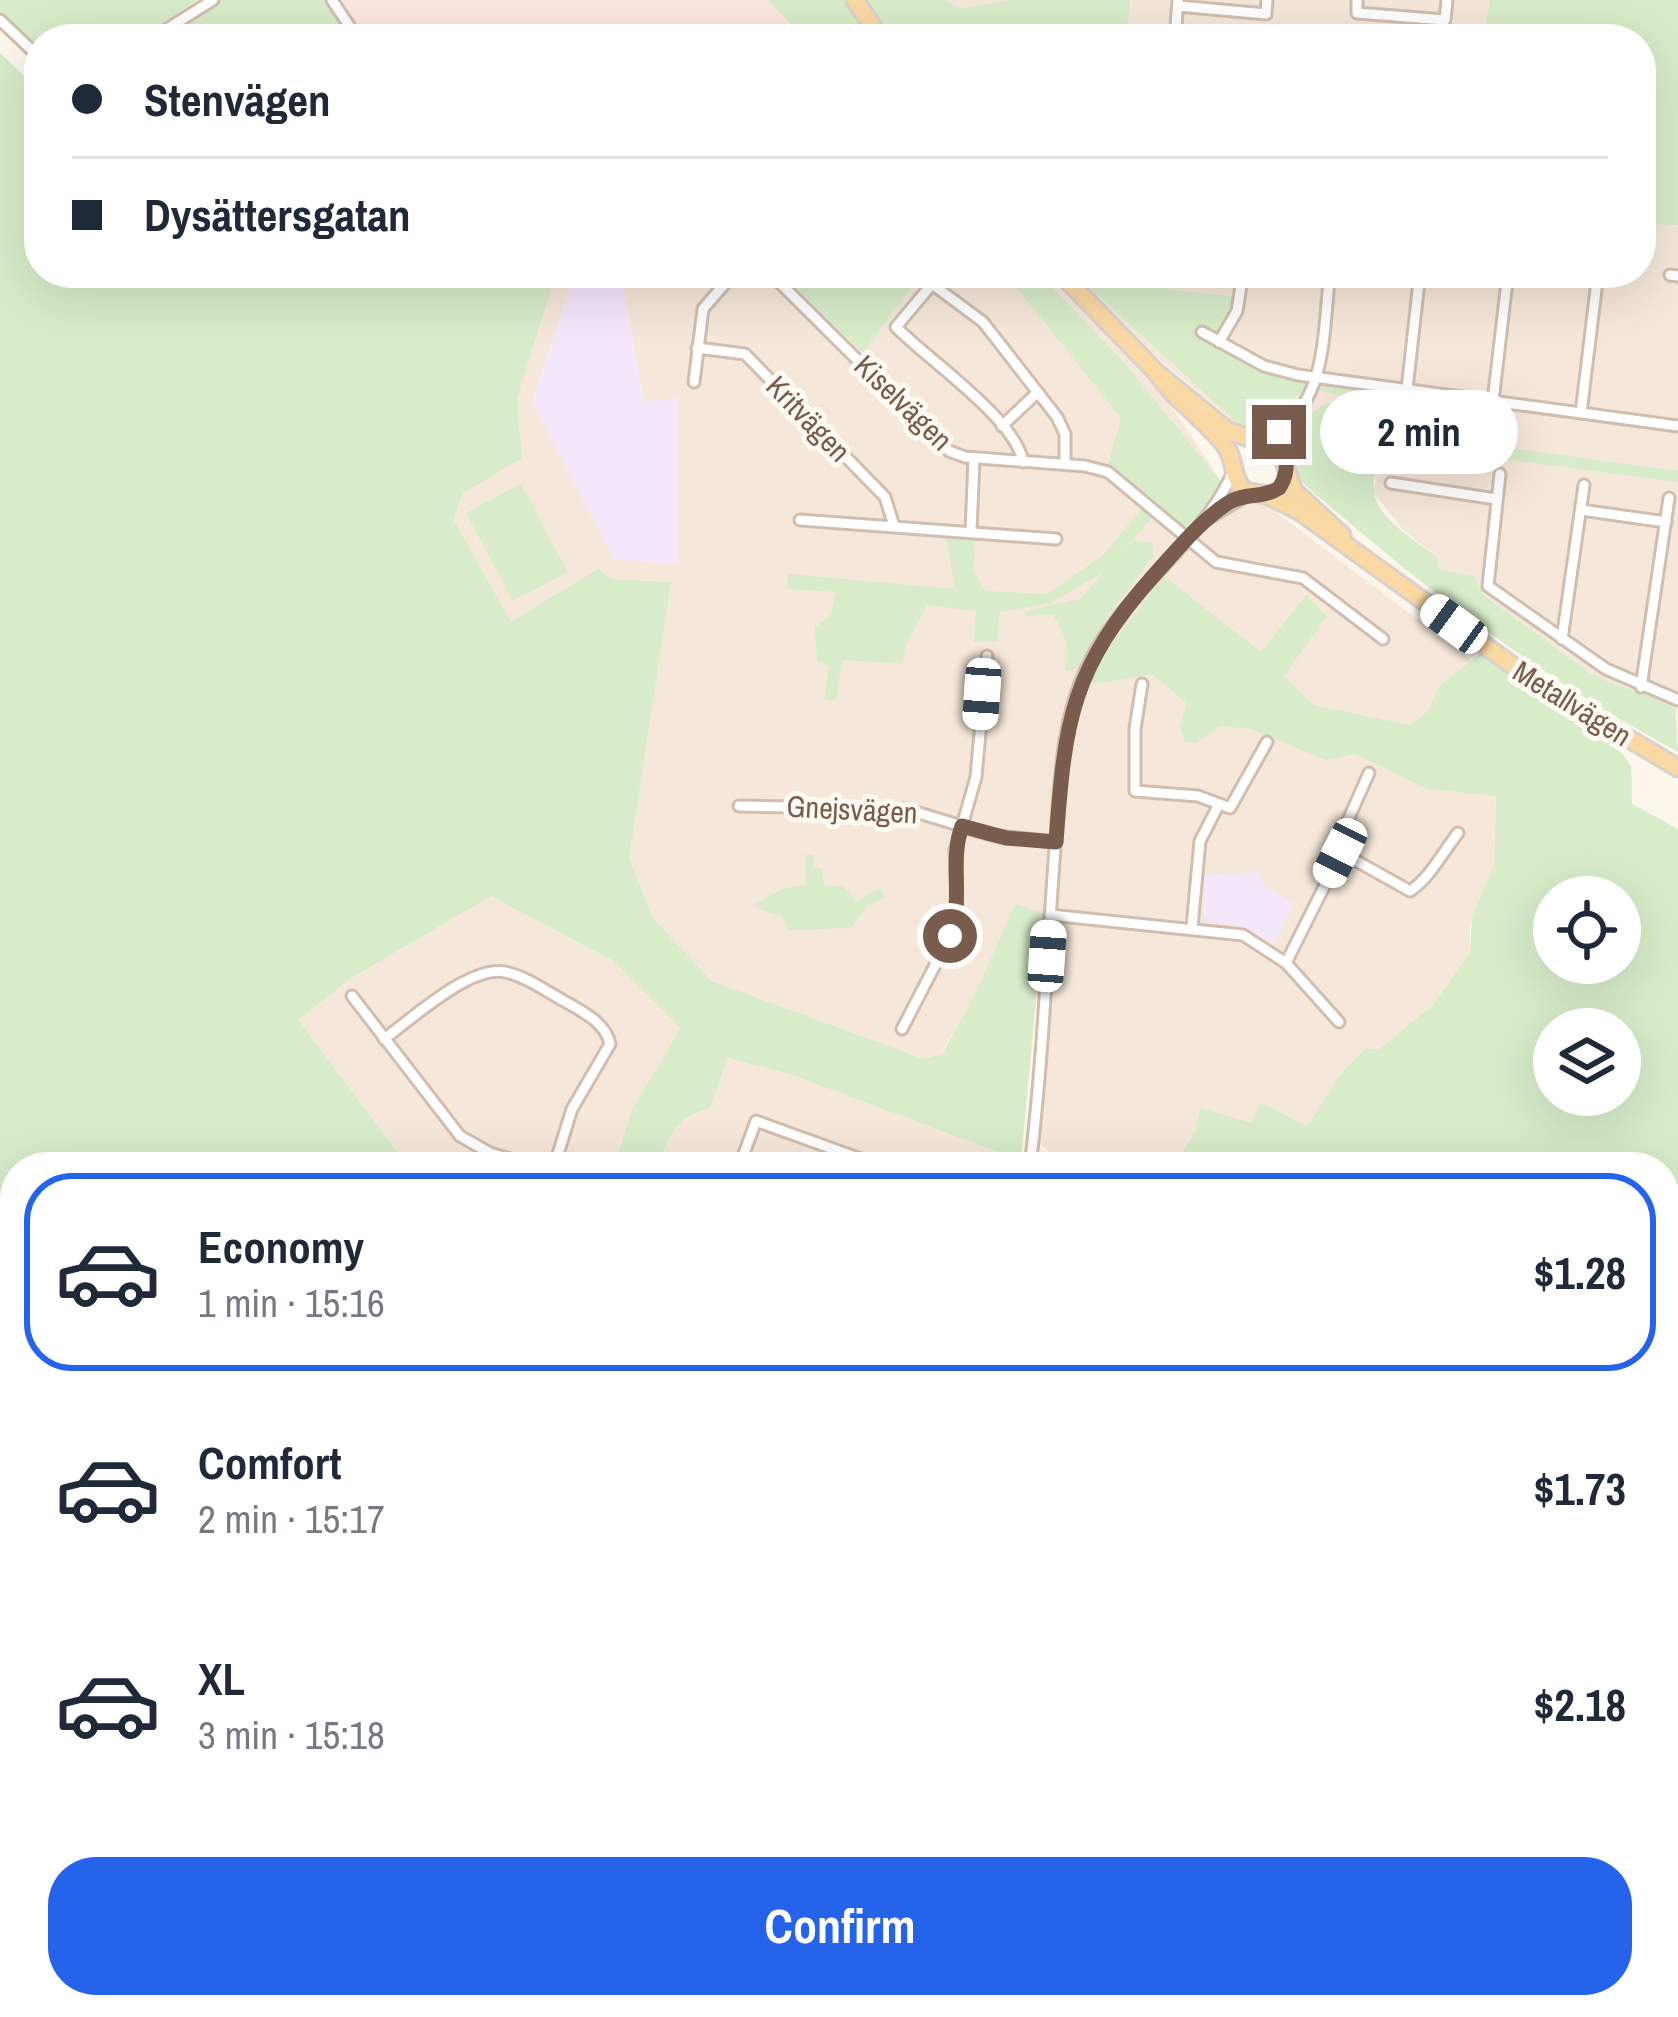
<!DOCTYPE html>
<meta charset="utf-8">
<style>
:root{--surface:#fff;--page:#f2f2f3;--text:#1f2937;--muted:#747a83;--line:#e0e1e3;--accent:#2563eb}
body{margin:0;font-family:"Archivo Narrow",sans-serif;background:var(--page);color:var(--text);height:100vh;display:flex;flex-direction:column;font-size:45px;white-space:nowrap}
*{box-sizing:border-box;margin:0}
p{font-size:39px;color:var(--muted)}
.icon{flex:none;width:66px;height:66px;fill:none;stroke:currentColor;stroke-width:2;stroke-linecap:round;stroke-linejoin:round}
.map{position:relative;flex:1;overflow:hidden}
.sheet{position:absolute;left:0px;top:1152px;width:1680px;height:867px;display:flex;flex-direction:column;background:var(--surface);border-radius:48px 48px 0 0;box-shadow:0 12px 48px #0002}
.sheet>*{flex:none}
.banner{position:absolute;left:24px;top:24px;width:1632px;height:264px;border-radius:48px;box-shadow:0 12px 48px #0002;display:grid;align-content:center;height:264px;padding:0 48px;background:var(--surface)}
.buttons{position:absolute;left:1533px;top:876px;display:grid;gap:24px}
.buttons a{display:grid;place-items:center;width:108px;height:108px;border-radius:50%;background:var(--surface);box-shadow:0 12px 48px #0002;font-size:60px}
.end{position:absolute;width:54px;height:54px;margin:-27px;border:15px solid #7a5c4d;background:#fff;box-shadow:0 0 0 6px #fff}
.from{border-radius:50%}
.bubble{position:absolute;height:84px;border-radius:42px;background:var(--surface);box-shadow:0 12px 48px #0002;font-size:39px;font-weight:700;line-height:84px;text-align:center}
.car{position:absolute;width:36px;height:72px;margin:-36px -18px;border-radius:15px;box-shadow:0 0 9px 3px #0007;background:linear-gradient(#fff 24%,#345 0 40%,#fff 0 76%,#345 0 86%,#fff 0)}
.banner b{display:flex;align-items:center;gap:42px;height:114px;font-size:45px}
.banner b+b{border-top:3px solid var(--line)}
.banner i{width:30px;height:30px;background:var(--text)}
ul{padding:21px 0 0;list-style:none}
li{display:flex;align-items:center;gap:36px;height:198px;margin:0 24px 18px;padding:0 24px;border:6px solid transparent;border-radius:48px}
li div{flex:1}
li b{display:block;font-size:45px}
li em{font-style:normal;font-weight:700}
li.current{border-color:var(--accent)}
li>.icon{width:108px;height:108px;stroke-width:1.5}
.primary-button{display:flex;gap:24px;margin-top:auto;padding:24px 48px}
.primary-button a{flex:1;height:138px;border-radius:48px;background:var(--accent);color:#fff;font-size:48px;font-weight:700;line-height:138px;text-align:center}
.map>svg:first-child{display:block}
</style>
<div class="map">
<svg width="1678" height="2017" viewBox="0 0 1678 2017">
<rect width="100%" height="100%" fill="#fdf6ec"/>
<g fill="#f5e8da">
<path d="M797 0H1490L1482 39H823Z"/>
<path d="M1641 223H1678V717L1675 705 1596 677 1485 596 1474 576 1439 569 1437 557 1404 531 1374 493 1382 441 1397 425 1285 457 1240 427 1140 343 1073 273H1641Z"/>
<path d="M555 273H575L532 403 677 564 678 398 644 403 623 285 611 273H1060L1135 352 1225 487 1264 503 1525 701 1496 778 1494 866 1470 925V952L1433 1005 1379 1049 1366 1048 1341 1073 1307 1128 1260 1103 1252 1123 1196 1129 1183 1150 1193 1167H1068L1034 1139 1053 917 1015 905 976 992 941 1054 924 1059 712 981 652 917 628 858 671 582 612 579 598 570 511 623 454 520 462 494 522 458 517 398 499 378Z"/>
<path d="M491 896 613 961 682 1028 631 1111 614 1167H409L297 1020 348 981Z"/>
<path d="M726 1058 787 1073 1021 1161 1020 1167H659L665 1141 689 1113 710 1108Z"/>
</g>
<path fill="#fde8e0" d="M332 0H797L823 39H357Z"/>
<path fill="#efe9e4" d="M1678 1369V1528L1665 1523V1396Z"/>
<g fill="#f3e8fa">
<path d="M575 273H611L623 285 644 402 678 397V564L614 560 532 403Z"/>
<path d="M1258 872 1263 884 1294 904 1273 944 1241 926 1203 920 1204 875Z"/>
</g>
<g fill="#d8ecc9" fill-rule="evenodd">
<path d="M0 0H197L139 39H39V64L0 25Z"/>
<path d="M221 0H332L357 39H168Z"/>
<path d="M768 0H845L874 39H805Z"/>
<path d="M866 0H947L959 9 1011 0H1130L1126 39H887Z"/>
<path d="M1490 0H1678V225L1641 224V39H1482Z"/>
<path d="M0 53 39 90V273H556L517 398 522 458 462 494 454 520 511 622 598 569 612 579 671 582 629 858 652 917 712 981 924 1059 942 1054 976 992 1015 904 1044 914 1021 1161 787 1073 727 1058 710 1108C678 1116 666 1136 659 1167H614L631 1111 681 1028 613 961 491 896 349 980 298 1020 409 1167H15V1463L0 1470Z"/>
<path d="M781 273H922L863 353Z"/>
<path d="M1005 273H1038L1122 360 1222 483 1187 538 1156 514 1114 560 1134 540 1153 543V557L1106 618 1076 669 1065 672C1071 650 1065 633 1053 615L1025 616 1028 610 1080 599 1104 572 1051 603 1000 612 997 641 974 642 976 611 927 605 906 645 903 664 842 660 836 701 824 699 829 666 817 661 815 627 831 615 836 592 787 589 788 574 955 589 945 532 976 533 973 570 985 591 1047 594 1103 555 1145 505 1106 471 1121 418Z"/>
<path d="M1074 273H1146L1170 290 1237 297 1218 340 1253 363 1418 392 1416 435 1678 471V482L1409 447 1402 408 1315 390 1317 378 1251 436Z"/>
<path d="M1330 403 1389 413 1397 425 1394 441 1382 442C1380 456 1372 477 1374 492 1377 519 1418 542 1437 557L1439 569 1474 576 1485 596 1596 677 1675 705 1678 752C1537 675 1413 581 1293 474L1285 457C1291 435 1307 409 1330 403Z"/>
<path d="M521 484 568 572 513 601 466 513Z"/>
<path d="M1164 576 1261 652 1306 595 1327 616 1284 676 1313 705 1410 725 1428 711 1440 685 1480 654 1610 738 1631 766 1632 804 1678 829V1214L1669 1231 1678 1238V1299L1665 1321V1167H1193L1183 1151 1196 1129 1200 1108 1251 1123 1260 1102 1307 1127 1341 1073 1366 1048 1379 1049 1433 1005 1470 952 1472 916 1494 866 1496 796 1428 789 1355 754 1326 760 1251 729 1220 726 1196 743 1185 742 1180 727 1186 703 1152 674 1095 684 1086 677ZM1554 897H1620V963H1554ZM1554 1029H1620V1095H1554Z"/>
<path d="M805 855H813L814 868H822L824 885 844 887 857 901 881 887 885 898 867 905 851 928 788 930 782 916 756 908 757 903 785 888 805 885Z"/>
<path d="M1665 1655 1678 1659V2017H0V1798L15 1797V2004H1665Z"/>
</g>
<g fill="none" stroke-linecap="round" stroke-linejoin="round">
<defs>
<g id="minor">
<path d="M332 0 358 39"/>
<path d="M1357 0V13L1445 20 1447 0"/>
<path d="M1178 6 1266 14 1267 0"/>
<path d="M0 20 39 57"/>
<path d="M151 39 213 0"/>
<path d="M1175 39 1178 0"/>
<path d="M770 273 949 451 965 457 1085 466 1108 472 1216 562 1303 578 1383 639"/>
<path d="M1670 275 1678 276"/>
<path d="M1202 332 1264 366 1298 375 1678 426"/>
<path d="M1219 342 1237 311 1243 273"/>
<path d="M697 348 745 354 885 497 894 526"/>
<path d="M694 382 703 309 734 273"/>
<path d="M1407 389 1420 273"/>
<path d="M1493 401 1508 273"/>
<path d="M1581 413 1598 273"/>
<path d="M1002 426 1038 392"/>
<path d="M1263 441C1329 408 1322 337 1330 273"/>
<path d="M1023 462C1016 419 927 359 896 327L932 284 983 322 1057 417 1065 434V464"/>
<path d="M1500 474 1488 586 1606 669 1678 700"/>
<path d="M1391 483 1496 499"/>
<path d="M1581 510 1666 522"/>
<path d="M1209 518 1250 494"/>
<path d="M800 520 1056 539"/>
<path d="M971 532 974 459"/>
<path d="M1562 639 1584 485"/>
<path d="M1142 684 1135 729V791L1198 796 1230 808 1267 742"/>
<path d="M1641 687 1669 498"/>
<path d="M1369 773 1335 849 1410 891C1429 879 1443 852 1458 833"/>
<path d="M739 806 906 809 991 835 1056 842"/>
<path d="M1050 915 1243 935 1286 963 1339 1022"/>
<path d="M1192 927 1200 841 1218 806"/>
<path d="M1286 963 1341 853"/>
<path d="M352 996 460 1136 490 1153 537 1167"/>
<path d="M902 1029 946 944 957 910 955 850 976 777 987 656"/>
<path d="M384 1039C413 1018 470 965 505 972 525 976 546 991 564 1001 582 1011 606 1023 610 1044L572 1109 554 1167"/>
<path d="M739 1167 756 1121 883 1167"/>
<path d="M1030 1167C1043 1061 1047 954 1055 848 1060 787 1060 725 1086 669 1120 593 1199 548 1233 472"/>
<path d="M0 1417 15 1423"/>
<path d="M1665 1647 1678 1652"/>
<path d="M1665 1931 1678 1871"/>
<path d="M1633 2017 1637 2004"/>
</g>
<g id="primary">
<path d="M855 0 881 39"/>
<path d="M1060 273 1157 373 1228 431 1279 448 1294 491 1342 535"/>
<path d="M1157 373C1176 402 1206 419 1226 447 1236 462 1231 477 1245 491L1267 495 1299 511 1541 686 1678 768"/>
</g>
</defs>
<use href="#minor" stroke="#d1beb0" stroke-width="15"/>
<use href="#primary" stroke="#dad1cd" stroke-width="21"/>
<use href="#minor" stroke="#fff" stroke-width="9"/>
<use href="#primary" stroke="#fbd9a5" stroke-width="15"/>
</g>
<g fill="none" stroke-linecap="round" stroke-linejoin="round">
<path stroke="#7a5c4d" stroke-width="15" d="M950 936C964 899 949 862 962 826L1006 838 1056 842C1065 720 1071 668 1155 574 1178 549 1199 522 1228 503 1245 492 1262 499 1279 488 1294 466 1279 452 1292 422L1279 432"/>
</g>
<g text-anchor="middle" stroke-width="10" stroke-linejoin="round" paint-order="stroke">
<g font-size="30" fill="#7a5c4d" stroke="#fffaf3">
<text transform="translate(903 403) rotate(44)" y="10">Kiselvägen</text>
<text transform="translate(808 419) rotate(46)" y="10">Kritvägen</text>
<text transform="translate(1572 704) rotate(32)" y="10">Metallvägen</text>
<text transform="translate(852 810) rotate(3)" y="10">Gnejsvägen</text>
</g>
</g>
</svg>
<div class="buttons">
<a><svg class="icon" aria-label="locate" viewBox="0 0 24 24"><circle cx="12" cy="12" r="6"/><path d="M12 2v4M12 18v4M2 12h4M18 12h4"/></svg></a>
<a><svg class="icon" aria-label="layers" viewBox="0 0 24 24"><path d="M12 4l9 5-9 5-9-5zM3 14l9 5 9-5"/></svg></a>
</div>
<i class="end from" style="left:950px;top:936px"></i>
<i class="end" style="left:1279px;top:432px"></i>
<div class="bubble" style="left:1320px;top:390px;width:198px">2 min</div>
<i class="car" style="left:1454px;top:624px;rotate:306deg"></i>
<i class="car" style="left:982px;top:694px;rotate:184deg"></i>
<i class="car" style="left:1340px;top:853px;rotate:207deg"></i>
<i class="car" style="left:1047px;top:956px;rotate:4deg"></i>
<div class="banner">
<b><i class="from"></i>Stenvägen</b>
<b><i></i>Dysättersgatan</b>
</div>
<section class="sheet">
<ul>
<li class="current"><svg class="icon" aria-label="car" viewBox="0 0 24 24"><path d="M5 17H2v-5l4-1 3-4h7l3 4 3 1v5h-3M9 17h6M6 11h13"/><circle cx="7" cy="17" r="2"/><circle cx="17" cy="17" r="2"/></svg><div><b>Economy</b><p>1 min · 15:16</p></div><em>$1.28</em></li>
<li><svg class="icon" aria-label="car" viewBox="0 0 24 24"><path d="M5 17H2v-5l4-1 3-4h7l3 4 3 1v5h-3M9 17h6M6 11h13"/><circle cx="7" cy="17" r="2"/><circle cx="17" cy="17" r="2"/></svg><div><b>Comfort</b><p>2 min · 15:17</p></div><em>$1.73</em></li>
<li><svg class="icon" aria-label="car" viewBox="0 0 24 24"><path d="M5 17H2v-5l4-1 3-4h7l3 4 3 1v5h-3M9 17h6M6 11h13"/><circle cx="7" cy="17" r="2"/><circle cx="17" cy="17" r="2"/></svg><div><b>XL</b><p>3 min · 15:18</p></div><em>$2.18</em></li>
</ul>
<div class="primary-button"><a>Confirm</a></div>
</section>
</div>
